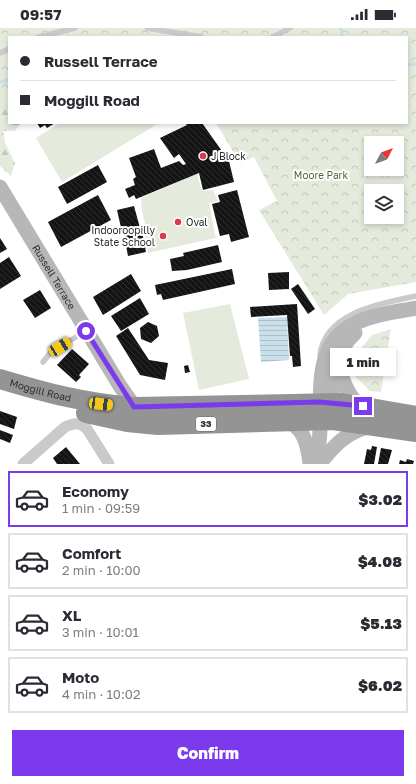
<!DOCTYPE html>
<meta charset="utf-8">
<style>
:root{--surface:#fff;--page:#f7f7f7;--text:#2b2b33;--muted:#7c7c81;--line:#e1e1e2;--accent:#7c3aed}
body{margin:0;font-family:"Golos Text",sans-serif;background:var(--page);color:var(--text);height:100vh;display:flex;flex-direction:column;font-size:15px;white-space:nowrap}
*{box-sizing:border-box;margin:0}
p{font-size:13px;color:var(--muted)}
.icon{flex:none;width:22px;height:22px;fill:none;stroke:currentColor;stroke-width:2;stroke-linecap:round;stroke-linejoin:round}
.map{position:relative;height:436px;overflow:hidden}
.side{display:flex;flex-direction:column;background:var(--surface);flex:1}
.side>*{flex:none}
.top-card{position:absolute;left:8px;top:8px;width:400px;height:88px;border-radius:0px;box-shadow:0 2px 6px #0003;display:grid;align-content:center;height:88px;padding:0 12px;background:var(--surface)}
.needle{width:26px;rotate:49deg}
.fabs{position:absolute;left:364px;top:108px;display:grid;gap:8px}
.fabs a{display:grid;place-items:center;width:40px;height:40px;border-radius:0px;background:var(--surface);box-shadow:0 2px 6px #0003;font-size:20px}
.end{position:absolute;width:18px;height:18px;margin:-9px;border:5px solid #7c3aed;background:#fff;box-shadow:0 0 0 2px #fff}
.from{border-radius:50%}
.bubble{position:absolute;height:28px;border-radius:0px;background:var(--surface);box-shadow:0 2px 6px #0003;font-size:13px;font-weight:800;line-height:28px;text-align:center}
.car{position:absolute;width:12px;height:24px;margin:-12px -6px;border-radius:5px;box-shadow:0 0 3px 1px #0007;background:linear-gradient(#f5c518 24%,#345 0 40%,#f5c518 0 76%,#345 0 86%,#f5c518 0)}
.top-card b{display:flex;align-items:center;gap:14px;height:38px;font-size:15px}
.top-card b+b{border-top:1px solid var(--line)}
.top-card i{width:10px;height:10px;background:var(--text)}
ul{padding:7px 0 0;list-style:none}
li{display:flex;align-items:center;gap:12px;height:56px;margin:0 8px 6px;padding:0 4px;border:2px solid var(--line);border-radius:0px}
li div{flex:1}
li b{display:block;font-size:15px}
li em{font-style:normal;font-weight:800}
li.active{border-color:var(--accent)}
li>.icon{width:36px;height:36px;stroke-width:1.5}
.action{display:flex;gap:8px;margin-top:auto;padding:8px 12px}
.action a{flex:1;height:46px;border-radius:0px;background:var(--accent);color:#fff;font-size:16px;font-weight:800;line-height:46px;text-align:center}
.status{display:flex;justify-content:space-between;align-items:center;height:28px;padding:0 20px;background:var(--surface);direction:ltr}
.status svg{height:11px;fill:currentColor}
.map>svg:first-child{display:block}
</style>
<div class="status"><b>09:57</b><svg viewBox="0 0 49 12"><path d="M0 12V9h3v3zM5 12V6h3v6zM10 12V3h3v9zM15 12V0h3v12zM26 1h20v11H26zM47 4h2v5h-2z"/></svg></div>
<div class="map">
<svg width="416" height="436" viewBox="0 0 416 436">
<defs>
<pattern id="forest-firs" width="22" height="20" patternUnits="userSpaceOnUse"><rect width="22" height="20" fill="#e4eadc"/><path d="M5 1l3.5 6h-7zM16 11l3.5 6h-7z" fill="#c4c9bd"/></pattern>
<pattern id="park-crowns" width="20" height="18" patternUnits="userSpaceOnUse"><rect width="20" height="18" fill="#e4eadc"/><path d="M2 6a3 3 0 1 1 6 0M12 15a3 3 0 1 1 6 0" fill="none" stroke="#c4c9bd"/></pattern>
<pattern id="water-rules" width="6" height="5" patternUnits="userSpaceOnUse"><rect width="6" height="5" fill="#c9dfe9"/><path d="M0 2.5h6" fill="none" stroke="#adc0c8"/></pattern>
<pattern id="building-back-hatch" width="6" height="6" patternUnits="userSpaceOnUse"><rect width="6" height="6" fill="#141414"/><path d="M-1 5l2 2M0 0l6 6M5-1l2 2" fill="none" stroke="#2e2e2e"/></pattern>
</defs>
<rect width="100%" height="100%" fill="#fff"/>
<path fill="url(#forest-firs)" d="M0 29H9V95H21L15 103H3L5 115 15 135 11 148 0 138Z"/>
<g fill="url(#park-crowns)" fill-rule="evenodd">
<path d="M0 0H416V254L348 266 324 287 259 182 277 173 254 129 240 135 216 95H407V9H9V71L0 75ZM371 115H397V141H371ZM371 163H397V189H371Z"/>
<path d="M391 301 381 364 370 363 355 348 358 324 372 307Z"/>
</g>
<g fill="#e4eadc">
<path d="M60 95H159L62 154 36 110Z"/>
<path d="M197 146 202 163 213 162 218 173 209 175 216 210 148 225 145 210 147 204 142 183 141 170Z"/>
<path d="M230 276 249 351 199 362 183 285Z"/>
</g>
<path fill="url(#water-rules)" d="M287 289 289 332 261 334 258 290Z"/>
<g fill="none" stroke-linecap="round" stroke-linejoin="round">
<g stroke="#c9dfe9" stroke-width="3">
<path d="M341 0 342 8"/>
<path d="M407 37 416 36"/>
<path d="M0 54 9 52"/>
</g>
</g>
<g fill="url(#building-back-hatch)">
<path d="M37 95H55L47 100 45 97 40 100Z"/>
<path d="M185 95H202L229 133 234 154 203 162 199 145 136 171 134 167 129 170 125 161 135 157 133 151 136 149 129 130 154 121 161 140 179 133 183 137 186 136 179 126 174 130 160 110 187 97Z"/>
<path d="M98 137 107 154 67 176 58 159Z"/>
<path d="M237 162 249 209 231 214 229 206 220 208 212 176 220 174 218 167Z"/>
<path d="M98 167 111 192 61 219 48 194Z"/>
<path d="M134 178 140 200 122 204 117 182Z"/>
<path d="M142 203 146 224 128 228 124 207Z"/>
<path d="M0 210 7 221 0 225Z"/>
<path d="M218 217 222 234 187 242 172 243 170 231 184 228 183 225Z"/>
<path d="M9 229 21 248 0 261V235Z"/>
<path d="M232 241 235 256 163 272 161 266 157 267 155 257Z"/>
<path d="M289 244V261L269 262 268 245Z"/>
<path d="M131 246 141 263 103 287 93 269Z"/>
<path d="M298 256 315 281 308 286 291 261Z"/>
<path d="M40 262 51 280 35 290 23 272Z"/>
<path d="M140 270 149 286 121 303 111 288Z"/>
<path d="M297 276 301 338 293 339 292 328H290L287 287 251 289 250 279Z"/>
<path d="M148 294 157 298 159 308 151 315 141 311 140 300Z"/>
<path d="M128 300 149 332 168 335 165 352 140 347 116 308Z"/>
<path d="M72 321 89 336 79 347 81 349 76 354 57 337Z"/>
<path d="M188 337 190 344 185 345 184 338Z"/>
<path d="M0 383 17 389 14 401 0 396Z"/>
<path d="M0 402 13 407 10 415 0 411Z"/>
<path d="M372 418 377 419 374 436H364L367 421 371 422Z"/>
<path d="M66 419 80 436H57L53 430Z"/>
<path d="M381 420 392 422 388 436H378Z"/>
<path d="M407 431 414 433 413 436H399L400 432 406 434Z"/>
</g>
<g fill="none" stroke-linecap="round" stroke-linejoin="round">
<g stroke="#cacaca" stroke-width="5.5">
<path d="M147 0 201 9"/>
<path d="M39 9 75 0"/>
<path d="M273 9 290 0"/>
<path d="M0 25 9 21"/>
<path d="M320 327C325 284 382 275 416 268"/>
<path d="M43 334 51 324 86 303"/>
</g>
<path stroke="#cacaca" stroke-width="11" d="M23 436 65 399C74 395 80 394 87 401L109 436"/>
<g stroke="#b7b7b7" stroke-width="15">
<path id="s1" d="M0 159 120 358 139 385"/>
<path d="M339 334C341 349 348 372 363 378"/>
<path d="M331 384C333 356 332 325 355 305"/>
<path d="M284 393C304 396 308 419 310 436"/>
<path d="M320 435C334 418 346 404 369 399"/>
<path d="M316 436C318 424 320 412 320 400 322 362 313 317 354 296 373 286 396 284 416 280"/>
</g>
<g stroke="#949494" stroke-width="20">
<path id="s2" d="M0 351C47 365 84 375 134 379L341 375 416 388"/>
<path d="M86 385 127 394 158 397 333 392 416 404"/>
</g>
</g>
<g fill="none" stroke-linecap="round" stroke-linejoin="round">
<path stroke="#7c3aed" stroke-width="5" d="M86 303 134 379 319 374 363 378"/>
</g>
<g fill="#db394f" stroke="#fff" stroke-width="1.5">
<circle cx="203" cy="128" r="4"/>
<circle cx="178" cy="194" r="4"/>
<circle cx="163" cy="208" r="4"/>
</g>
<g text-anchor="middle" stroke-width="4" stroke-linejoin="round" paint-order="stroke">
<rect fill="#fff" stroke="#6c6c6c" stroke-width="1" x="196" y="389" width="20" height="14" rx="3"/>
<g font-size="9" font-weight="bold" fill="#2d2d2d">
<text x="206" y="399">33</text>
</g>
<g font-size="10" fill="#2d2d2d" stroke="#fff" text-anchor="start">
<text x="211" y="132">J Block</text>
<text x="186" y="198">Oval</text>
<text x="155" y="206" text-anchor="end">Indooroopilly<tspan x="155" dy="12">State School</tspan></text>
</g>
<g font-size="10" fill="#53673d" stroke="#fff">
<text x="321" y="151">Moore Park</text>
</g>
<g font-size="10" fill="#2d2d2d" stroke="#fff">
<text dy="4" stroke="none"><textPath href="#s1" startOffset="105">Russell Terrace</textPath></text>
<text dy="4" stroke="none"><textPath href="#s2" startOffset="42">Moggill Road</textPath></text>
</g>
</g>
</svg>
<div class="fabs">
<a><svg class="needle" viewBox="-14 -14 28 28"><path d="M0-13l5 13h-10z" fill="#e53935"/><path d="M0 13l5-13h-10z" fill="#7c7c81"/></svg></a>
<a><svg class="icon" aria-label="layers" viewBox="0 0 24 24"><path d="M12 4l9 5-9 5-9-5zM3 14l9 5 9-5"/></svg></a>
</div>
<i class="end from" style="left:86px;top:303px"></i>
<i class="end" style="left:363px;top:378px"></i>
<div class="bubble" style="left:330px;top:320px;width:66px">1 min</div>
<i class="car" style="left:60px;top:319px;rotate:59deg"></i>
<i class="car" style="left:101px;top:376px;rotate:97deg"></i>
<div class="top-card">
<b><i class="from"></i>Russell Terrace</b>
<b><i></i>Moggill Road</b>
</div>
</div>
<section class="side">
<ul>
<li class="active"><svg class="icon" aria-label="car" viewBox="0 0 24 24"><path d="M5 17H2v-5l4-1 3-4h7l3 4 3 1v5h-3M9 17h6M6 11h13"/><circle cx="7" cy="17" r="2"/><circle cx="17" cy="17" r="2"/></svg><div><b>Economy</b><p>1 min · 09:59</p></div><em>$3.02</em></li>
<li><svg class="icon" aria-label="car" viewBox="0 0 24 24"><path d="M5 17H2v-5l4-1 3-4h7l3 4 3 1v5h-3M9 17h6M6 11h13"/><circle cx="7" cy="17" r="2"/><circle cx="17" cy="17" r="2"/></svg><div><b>Comfort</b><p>2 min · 10:00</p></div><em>$4.08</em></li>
<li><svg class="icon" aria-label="car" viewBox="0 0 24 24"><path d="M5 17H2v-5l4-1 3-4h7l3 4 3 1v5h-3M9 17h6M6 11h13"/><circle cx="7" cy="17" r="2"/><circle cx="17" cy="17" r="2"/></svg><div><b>XL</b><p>3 min · 10:01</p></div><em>$5.13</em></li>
<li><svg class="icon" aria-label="car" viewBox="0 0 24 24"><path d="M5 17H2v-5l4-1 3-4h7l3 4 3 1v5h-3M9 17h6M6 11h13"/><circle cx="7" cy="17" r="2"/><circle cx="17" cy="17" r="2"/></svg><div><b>Moto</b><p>4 min · 10:02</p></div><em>$6.02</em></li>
</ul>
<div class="action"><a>Confirm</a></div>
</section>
